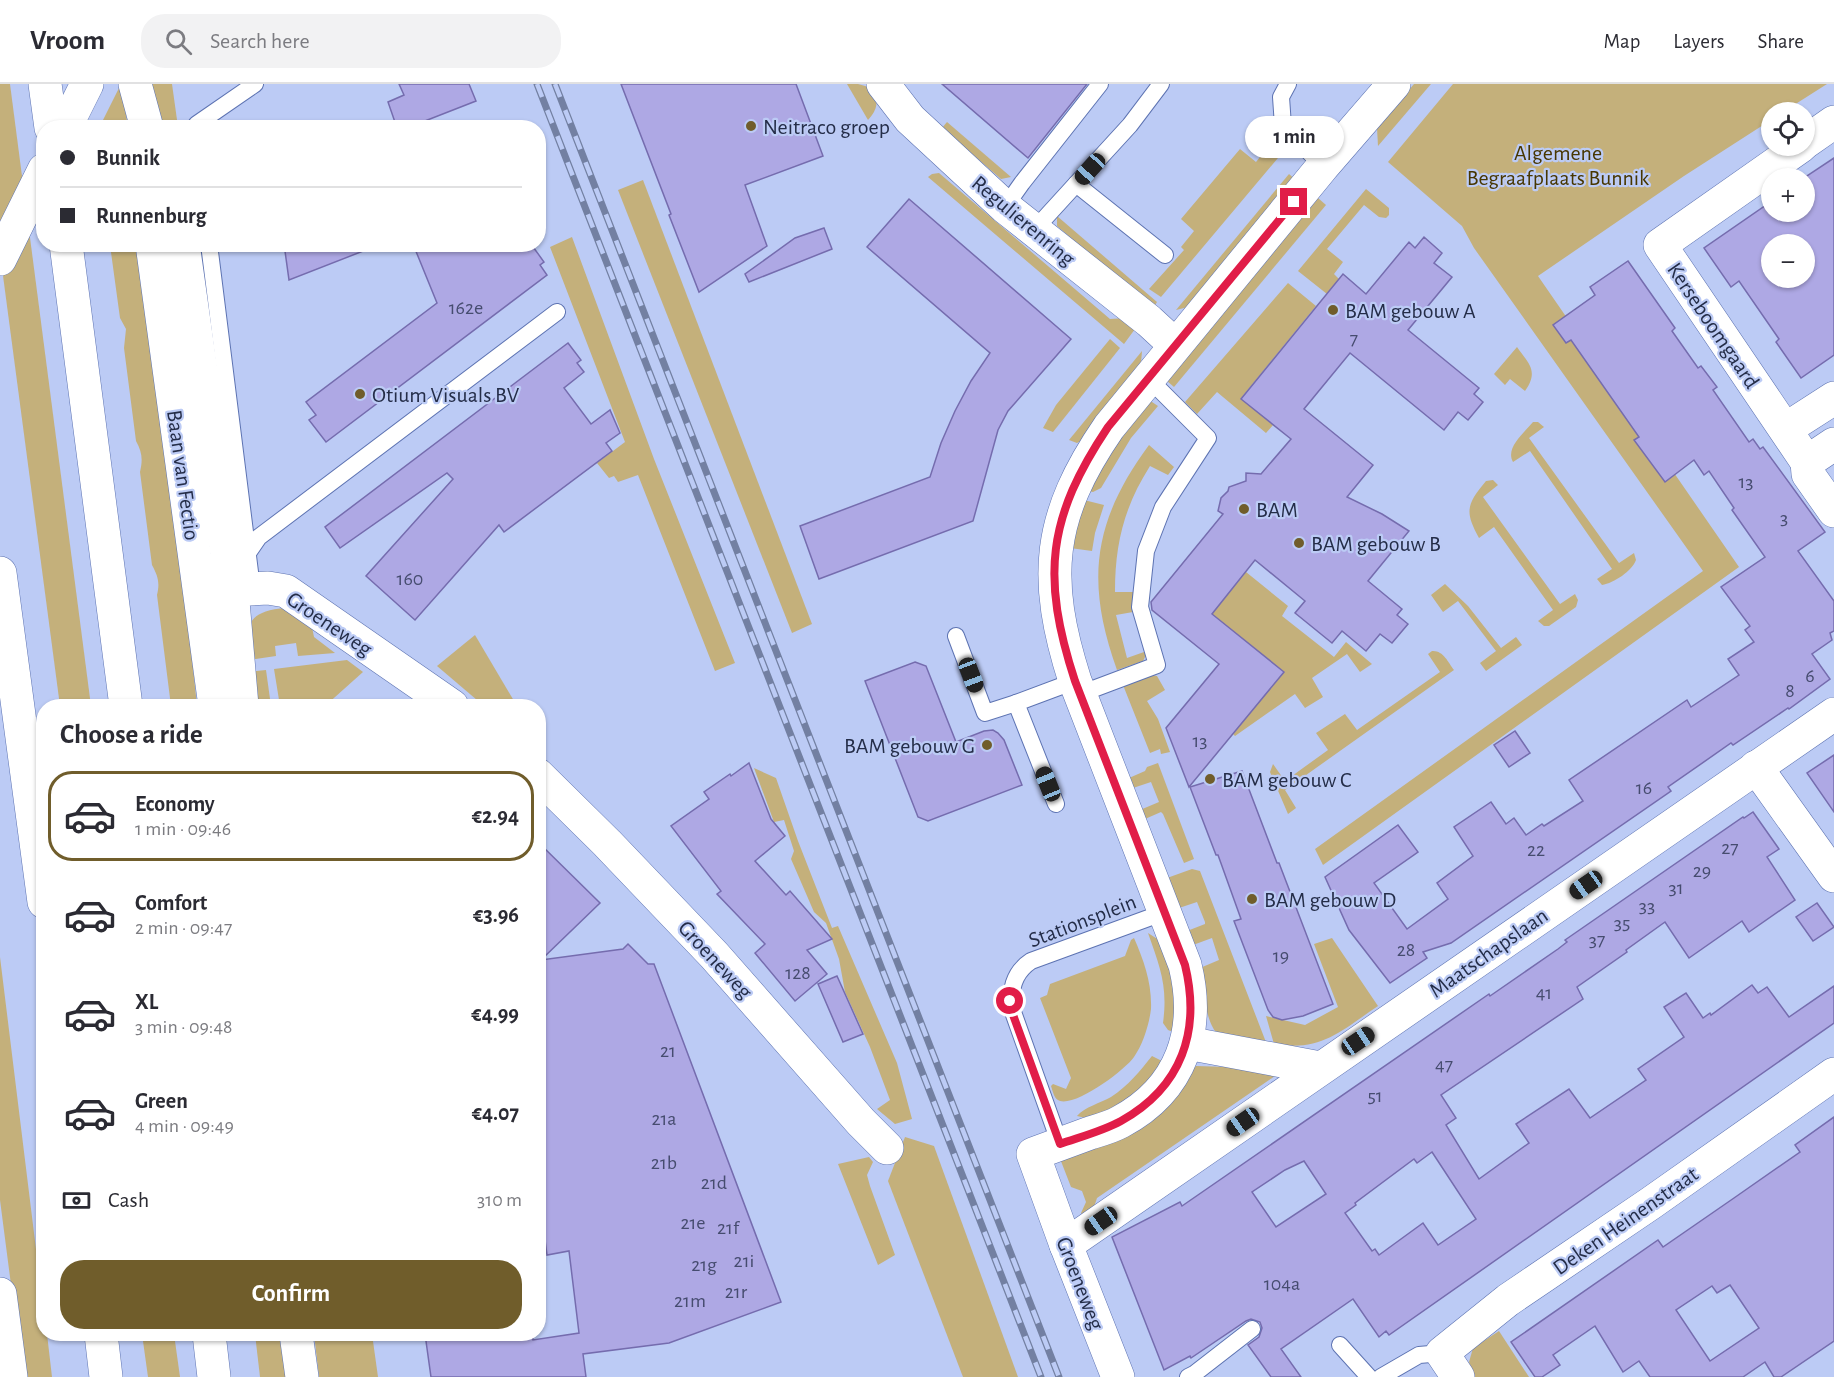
<!DOCTYPE html>
<meta charset="utf-8">
<style>
:root{--surface:#fff;--page:#f2f2f3;--text:#2b2b33;--muted:#7c7c81;--line:#e1e1e2;--accent:#705d2b}
body{margin:0;font-family:"Alegreya Sans",sans-serif;background:var(--page);color:var(--text);height:100vh;display:flex;flex-direction:column;font-size:22px;white-space:nowrap}
*{box-sizing:border-box;margin:0}
p{font-size:20px;color:var(--muted)}
.icon{flex:none;width:33px;height:33px;fill:none;stroke:currentColor;stroke-width:2;stroke-linecap:round;stroke-linejoin:round}
.map{position:relative;flex:1;overflow:hidden}
.sheet{position:absolute;left:36px;top:615px;width:510px;height:642px;display:flex;flex-direction:column;background:var(--surface);border-radius:24px;box-shadow:0 2px 4px #0004}
.sheet>*{flex:none}
.top-card{position:absolute;left:36px;top:36px;width:510px;height:132px;border-radius:24px;box-shadow:0 2px 4px #0004;display:grid;align-content:center;height:132px;padding:0 24px;background:var(--surface)}
.controls{position:absolute;left:1761px;top:18px;display:grid;gap:12px}
.controls a{display:grid;place-items:center;width:54px;height:54px;border-radius:50%;background:var(--surface);box-shadow:0 2px 4px #0004;font-size:30px}
.end{position:absolute;width:27px;height:27px;margin:-14px;border:8px solid #e11d48;background:#fff;box-shadow:0 0 0 3px #fff}
.from{border-radius:50%}
.bubble{position:absolute;height:42px;border-radius:21px;background:var(--surface);box-shadow:0 2px 4px #0004;font-size:20px;font-weight:700;line-height:42px;text-align:center}
.car{position:absolute;width:18px;height:36px;margin:-18px -9px;border-radius:8px;box-shadow:0 0 4px 2px #0007;background:linear-gradient(#222 24%,#8ab4d8 0 40%,#222 0 76%,#8ab4d8 0 86%,#222 0)}
.top-card b{display:flex;align-items:center;gap:21px;height:57px;font-size:22px}
.top-card b+b{border-top:2px solid var(--line)}
.top-card i{width:15px;height:15px;background:var(--text)}
ul{padding:0;list-style:none}
li{display:flex;align-items:center;gap:18px;height:90px;margin:0 12px 9px;padding:0 12px;border:3px solid transparent;border-radius:24px}
li div{flex:1}
li b{display:block;font-size:22px}
li em{font-style:normal;font-weight:700}
li.selected{border-color:var(--accent)}
li>.icon{width:54px;height:54px;stroke-width:1.5}
h2{padding:0 24px;font-size:27px;line-height:72px}
.pay{display:flex;align-items:center;gap:15px;height:66px;padding:0 24px;font-size:22px}
.pay p{margin-inline-start:auto}
.cta{display:flex;gap:12px;margin-top:auto;padding:12px 24px}
.cta a{flex:1;height:69px;border-radius:24px;background:var(--accent);color:#fff;font-size:24px;font-weight:700;line-height:69px;text-align:center}
header{display:flex;align-items:center;gap:36px;box-sizing:border-box;height:84px;padding:0 30px;background:var(--surface);border-bottom:2px solid var(--line)}
header strong{font-size:28px}
nav{display:flex;gap:33px;margin-inline-start:auto;font-size:21px}
.search{width:420px;height:54px;background:var(--page);display:flex;align-items:center;gap:15px;box-sizing:border-box;padding:0 21px;border-radius:24px;color:var(--muted);font-size:22px}
.map>svg:first-child{display:block}
</style>
<header>
<strong>Vroom</strong>
<div class="search"><svg class="icon" aria-label="search" viewBox="0 0 24 24"><circle cx="10" cy="10" r="6"/><path d="M15 15l6 6"/></svg>Search here</div>
<nav><a>Map</a><a>Layers</a><a>Share</a></nav>
</header>
<div class="map">
<svg width="1834" height="1293" viewBox="0 0 1834 1293">
<rect width="100%" height="100%" fill="#bccbf5"/>
<g fill="#c4b07b">
<path d="M0 0H10L91 622H60L0 169Z"/>
<path d="M121 0 128 43 99 44Z"/>
<path d="M149 0H172L178 43H154Z"/>
<path d="M847 0H858L872 4C879 17 878 25 868 36Z"/>
<path d="M1414 0H1431L1378 62 1377 44Z"/>
<path d="M1453 0H1827L1783 28H1772L1771 36 1684 92 1538 192 1739 483 1323 781 1315 765 1703 487 1474 164 1462 142 1388 78Z"/>
<path d="M947 38 1011 93 1001 95 942 44Z"/>
<path d="M1272 58 1283 68 1161 213 1149 205 1184 166 1181 163 1194 147 1181 135 1240 65 1256 78Z"/>
<path d="M939 89 1110 235 1126 234 1135 245 1124 260 928 93 932 90Z"/>
<path d="M1289 90 1298 98 1188 223 1176 226Z"/>
<path d="M643 96 812 540 792 549 618 106Z"/>
<path d="M1366 105 1389 124V131L1386 134 1379 133 1364 121 1327 165 1343 178 1334 190 1339 195 1327 210 1298 187Z"/>
<path d="M1318 114 1326 121 1174 303 1167 297Z"/>
<path d="M1057 132 1157 218 1154 223 1141 215 1057 142Z"/>
<path d="M572 153 654 375 735 579 715 587 638 391 618 398 614 392 609 394 597 379 625 358 550 163Z"/>
<path d="M110 161H143L193 583 197 622H171L157 511C160 499 158 492 152 481L140 388C143 375 142 368 136 357L124 264 126 245 120 234Z"/>
<path d="M1288 199 1316 222 1241 314 1273 341 1266 349 1217 308 1197 330 1185 318Z"/>
<path d="M1110 255 1120 264 1053 348 1043 344 1056 321Z"/>
<path d="M1517 263C1529 280 1539 287 1525 307L1510 295 1505 301 1494 290Z"/>
<path d="M1142 267 1141 279 1084 355 1077 359 1069 356Z"/>
<path d="M1149 316 1158 322 1131 354 1101 404 1093 408 1088 407 1103 376Z"/>
<path d="M1533 338H1538L1544 343 1529 354 1619 479 1634 469 1636 476C1632 487 1614 499 1602 501L1597 495 1612 485 1530 367 1513 378C1505 364 1524 349 1533 338Z"/>
<path d="M1149 361 1174 383 1168 391 1150 382C1124 423 1115 460 1115 508H1133V528L1116 531 1127 574 1144 568 1146 571 1143 577 1117 586C1085 497 1093 437 1149 361Z"/>
<path d="M1493 396 1498 401 1483 413 1560 520 1575 510 1578 516 1576 523 1549 542H1544L1538 537 1553 526 1494 443 1479 454C1464 427 1467 420 1486 397Z"/>
<path d="M1084 416 1104 421 1095 449 1092 467 1070 464Z"/>
<path d="M1246 488 1288 522 1282 532 1334 573 1346 558 1372 580 1360 588 1347 570 1312 594 1323 613 1305 624 1295 610 1235 652 1233 650 1284 588 1241 554 1205 538Z"/>
<path d="M1445 500 1468 522 1501 564 1516 553 1522 561 1486 587 1480 579 1496 567 1458 517 1443 528 1431 511Z"/>
<path d="M286 524 312 543 314 553 335 569 298 572 296 559 275 562 276 572 243 577C248 542 245 527 286 524Z"/>
<path d="M475 551 517 622H484L437 582Z"/>
<path d="M1432 567C1443 566 1448 578 1454 586L1285 706 1296 724 1288 730 1270 688 1273 680 1285 697 1328 666 1316 649 1345 630 1357 646 1440 588 1428 570Z"/>
<path d="M347 576 363 588 325 622H280L274 585Z"/>
<path d="M266 586 271 622H250L247 588Z"/>
<path d="M1152 591 1157 592 1165 606 1147 617 1158 635 1170 668 1161 670 1160 665 1150 669 1123 601Z"/>
<path d="M1158 679 1194 775 1184 779 1163 730 1161 728 1145 735 1140 726 1159 718 1151 698 1133 704 1129 694 1145 687 1147 683Z"/>
<path d="M754 684 776 694 798 757 832 844 838 842 897 979 912 1035 895 1040 877 1025 890 1016 870 963 845 908 839 875 826 839 814 828 791 775 794 767 784 736 774 738Z"/>
<path d="M1192 785 1200 787 1269 966C1257 963 1228 957 1219 951 1205 941 1203 901 1200 884L1219 876 1212 854 1193 861 1187 847 1205 840V838L1197 818 1179 824 1167 794Z"/>
<path d="M1148 849 1162 858 1179 909 1173 948 1168 946 1163 939C1168 902 1160 883 1148 849Z"/>
<path d="M1134 854C1144 877 1152 899 1151 925 1149 941 1143 960 1134 973 1125 986 1077 1022 1060 1017 1054 1015 1053 1008 1051 1002L1053 1000 1066 1005 1071 994 1040 914 1047 911 1050 900 1125 872 1131 856Z"/>
<path d="M1332 854 1378 922C1341 947 1321 968 1274 960L1266 932 1305 941 1338 923 1314 860Z"/>
<path d="M0 873 43 1222 44 1250H47L52 1293H23L0 1116Z"/>
<path d="M1152 972 1162 977 1154 990 1128 1017 1090 1035 1077 1032C1085 1023 1100 1019 1111 1013 1128 1002 1140 987 1152 972Z"/>
<path d="M1196 982 1229 983 1275 992 1097 1114 1093 1126 1082 1131 1081 1129 1086 1118 1082 1107 1071 1103 1059 1072 1171 1015Z"/>
<path d="M905 1053 934 1062 1018 1293H963L888 1097Z"/>
<path d="M869 1073 873 1078 867 1091 870 1102 895 1171 878 1181 838 1080Z"/>
<path d="M1499 1247 1529 1293H1475L1474 1292 1469 1278 1473 1264Z"/>
<path d="M142 1250H174L180 1293H148Z"/>
<path d="M255 1250H283L289 1293H260Z"/>
<path d="M314 1250H372L378 1293H319Z"/>
</g>
<g fill="#aea8e4" stroke="#756cae" stroke-width="1.5" fill-rule="evenodd">
<path d="M399 0H469L476 17 407 44H397L388 18 404 11Z"/>
<path d="M621 0H796L823 72 745 101 767 162 699 208 669 131 671 130Z"/>
<path d="M942 0H1087L1028 74Z"/>
<path d="M1834 74V271L1801 294 1776 258 1779 255 1739 197 1731 203 1704 164 1772 117V128H1804V94ZM1772 160H1804V194H1772Z"/>
<path d="M909 115 1071 255 1008 327 998 346 973 437 819 495 800 442 930 393 941 359 955 327 971 297 990 269 867 163Z"/>
<path d="M824 144 832 165 749 198 745 190 795 154Z"/>
<path d="M1424 153 1442 169 1434 179 1452 193 1408 246 1479 304 1474 310 1483 318 1468 336 1458 328 1444 346 1350 269 1304 325 1373 381 1347 413 1382 430 1409 447 1368 497 1402 525 1397 531 1408 540 1392 559 1380 550 1366 567 1342 547 1332 559 1295 529 1305 517 1255 476 1212 530 1284 588 1189 703 1166 644 1219 580 1152 526 1151 518 1223 430 1218 427 1221 414 1228 407 1229 403 1246 397V389L1261 390 1291 355 1241 315 1343 190 1366 210 1409 158 1415 164Z"/>
<path d="M284 160H376V162L289 196Z"/>
<path d="M413 160H531L544 178 540 181 547 191 326 358 309 336 316 331 306 318 437 219Z"/>
<path d="M1628 177 1675 244 1672 247 1698 284 1701 282 1717 303 1713 306 1749 358 1753 355 1760 365 1763 363 1825 448 1798 467 1834 517V547L1830 549 1832 556 1812 570 1830 595 1789 625 1788 624 1733 661 1731 659 1668 703 1671 707 1451 859 1423 868 1427 874 1390 899 1349 846 1325 793 1398 741 1418 768 1374 799 1407 845 1448 815 1437 799 1473 772 1454 743 1491 718 1506 740 1514 734 1526 751 1542 740 1544 742 1583 717 1569 696 1687 616 1691 623 1739 591 1728 575 1754 558 1745 546 1750 542 1721 503 1765 473 1732 426 1734 424 1709 387 1704 391 1694 376 1665 398 1634 356 1639 353 1571 256 1566 259 1553 241 1595 211 1590 203Z"/>
<path d="M568 259 581 276 577 279 584 288 564 304 591 340 610 326 620 349 606 359 612 367 504 448 499 441 415 536 366 492 453 395 447 389 340 464 325 443Z"/>
<path d="M915 578 926 582 956 658 984 647 993 646 998 649 1004 656 1022 701 928 737 918 733 865 597Z"/>
<path d="M1515 647 1530 669 1509 683 1494 661Z"/>
<path d="M1834 671V728L1807 689Z"/>
<path d="M749 679 771 735 785 752 755 777 786 811 790 807 832 855 807 866 827 890 795 917 755 869 765 860 717 810 721 807 671 742 709 715 704 708 730 690 731 692Z"/>
<path d="M1242 687 1277 779H1279L1333 920 1303 932 1282 936 1273 933 1268 926 1234 837 1241 835 1218 771H1216L1190 703Z"/>
<path d="M1753 728 1779 765 1767 773 1795 816 1749 848 1742 837 1689 874 1665 838 1626 866 1627 868 1577 903 1583 915 1441 1011 1456 1034 1446 1041 1479 1095 1529 1059 1516 1040 1569 1005 1590 1034 1646 996 1638 985 1684 953 1664 923 1686 909 1703 934 1710 929 1711 931 1752 901 1758 909 1767 903 1789 933 1834 902V939L1389 1251 1386 1247 1379 1253 1353 1215 1281 1265 1301 1293H1271L1248 1261 1259 1253 1262 1244 1260 1238 1251 1235 1246 1237 1191 1274 1190 1272 1164 1286 1112 1153 1180 1118 1182 1122 1489 910 1490 912 1558 865 1567 858 1565 856 1743 733 1744 734ZM1432 1068 1476 1135 1438 1161 1423 1139 1379 1171 1375 1165 1372 1167 1345 1129 1356 1121 1355 1119 1414 1075 1417 1079ZM1304 1077 1326 1110 1276 1143 1252 1108 1285 1086Z"/>
<path d="M538 758 600 819 541 876 623 865 628 860 648 880H654L781 1218 669 1259 583 1270 586 1293H431L425 1250H532L533 1256 579 1249 569 1167 547 1171 538 1103Z"/>
<path d="M1817 819 1834 843 1813 857 1796 833Z"/>
<path d="M837 892 863 950 843 958 818 900Z"/>
<path d="M1834 1033V1257L1781 1293H1774L1765 1278 1743 1293H1650L1639 1277 1623 1288 1595 1242 1553 1271 1560 1281 1542 1293H1535L1511 1258 1658 1156 1663 1163 1734 1114 1800 1068 1795 1061ZM1730 1201 1759 1244 1710 1277 1676 1226 1712 1202 1717 1209Z"/>
</g>
<g fill="none" stroke-linecap="round" stroke-linejoin="round">
<defs>
<g id="lane">
<path d="M1161 0 1130 41 1076 100 1165 171"/>
<path d="M1288 0 1281 13 1283 42 1323 82"/>
<path d="M198 44 197 40 255 0"/>
<path d="M1005 123 1022 99 1100 0"/>
<path d="M1034 146 1076 100"/>
<path d="M209 160 252 504"/>
<path d="M248 469 259 453 557 228"/>
<path d="M956 552 985 629 1016 619"/>
<path d="M1080 610 1157 581 1140 523 1146 467 1163 423 1208 354 1148 294"/>
<path d="M1056 720 1016 619 1075 597"/>
<path d="M1060 1060 1013 928C1009 908 1013 889 1031 877L1165 828"/>
<path d="M1340 1261 1369 1293"/>
<path d="M1188 1293 1194 1290 1252 1245"/>
<path d="M1381 1293 1419 1271 1442 1269"/>
</g>
<g id="street">
<path d="M883 0 910 35 1005 123 1149 237 1175 261"/>
<path d="M1804 59 1834 38"/>
<path d="M1801 62 1660 161 1807 378"/>
<path d="M1786 345 1834 314"/>
<path d="M1807 378 1808 390 1834 427"/>
<path d="M1807 378 1834 360"/>
<path d="M207 491 232 506 268 504 286 507 452 622"/>
<path d="M1756 683 1834 792"/>
<path d="M538 691 607 759 714 871 861 1038 887 1064"/>
<path d="M1187 959 1320 984"/>
<path d="M1066 1161 1834 630"/>
<path d="M0 1210 11 1293"/>
<path d="M1118 1293 1066 1161 1033 1070C1052 1063 1071 1056 1090 1049 1100 1046 1111 1043 1120 1038 1182 1005 1201 946 1185 881L1075 597C1042 494 1047 433 1109 343L1323 82 1394 0"/>
<path d="M1458 1293 1442 1269 1508 1216 1651 1119 1834 990"/>
</g>
<g id="secondary">
<path d="M135 0 147 44"/>
<path d="M65 44 87 0"/>
<path d="M152 160 215 622"/>
<path d="M183 160 232 506 242 622"/>
<path d="M0 175 44 86"/>
<path d="M296 1250 302 1293"/>
</g>
<g id="highway">
<path d="M45 0 51 44"/>
<path d="M66 160 126 622"/>
<path d="M0 489 44 818"/>
<path d="M101 1250 106 1293"/>
<path d="M209 1250 214 1293"/>
</g>
</defs>
<use href="#lane" stroke="#5d73b2" stroke-width="18"/>
<use href="#street" stroke="#5d73b2" stroke-width="34"/>
<use href="#secondary" stroke="#5d73b2" stroke-width="34"/>
<use href="#highway" stroke="#5d73b2" stroke-width="34"/>
<use href="#lane" stroke="#fff" stroke-width="16"/>
<use href="#street" stroke="#fff" stroke-width="33"/>
<use href="#secondary" stroke="#fff" stroke-width="33"/>
<use href="#highway" stroke="#fff" stroke-width="33"/>
<defs>
<g id="rail">
<path d="M537 0 1041 1293"/>
<path d="M555 0 1059 1293"/>
</g>
</defs>
<use href="#rail" stroke="#7380a2" stroke-width="7"/>
<use href="#rail" stroke="#bccbf5" stroke-width="4.5" stroke-dasharray="14" stroke-linecap="butt"/>
</g>
<g fill="none" stroke-linecap="round" stroke-linejoin="round">
<path stroke="#e11d48" stroke-width="8" d="M1010 917 1012 928 1060 1060C1080 1053 1103 1047 1121 1037 1182 1003 1201 947 1185 881L1075 597C1041 493 1047 434 1108 343L1294 118"/>
</g>
<g fill="#705d2b" stroke="#bccbf5" stroke-width="2">
<circle cx="751" cy="42" r="6"/>
<circle cx="1333" cy="226" r="6"/>
<circle cx="360" cy="310" r="6"/>
<circle cx="1244" cy="425" r="6"/>
<circle cx="1299" cy="459" r="6"/>
<circle cx="987" cy="661" r="6"/>
<circle cx="1210" cy="695" r="6"/>
<circle cx="1252" cy="815" r="6"/>
</g>
<g text-anchor="middle" stroke-width="4.5" stroke-linejoin="round" paint-order="stroke">
<g font-size="20" fill="#464c6f">
<text x="466" y="230">162e</text>
<text x="1354" y="261">7</text>
<text x="1746" y="404">13</text>
<text x="1784" y="440">3</text>
<text x="410" y="501">160</text>
<text x="1810" y="598">6</text>
<text x="1790" y="613">8</text>
<text x="1200" y="663">13</text>
<text x="1644" y="710">16</text>
<text x="1730" y="770">27</text>
<text x="1536" y="772">22</text>
<text x="1702" y="793">29</text>
<text x="1676" y="810">31</text>
<text x="1647" y="828">33</text>
<text x="1622" y="845">35</text>
<text x="1597" y="862">37</text>
<text x="1406" y="872">28</text>
<text x="1281" y="878">19</text>
<text x="798" y="895">128</text>
<text x="1544" y="915">41</text>
<text x="668" y="973">21</text>
<text x="1444" y="987">47</text>
<text x="1375" y="1018">51</text>
<text x="664" y="1041">21a</text>
<text x="664" y="1085">21b</text>
<text x="714" y="1105">21d</text>
<text x="693" y="1145">21e</text>
<text x="728" y="1150">21f</text>
<text x="744" y="1183">21i</text>
<text x="704" y="1187">21g</text>
<text x="1282" y="1206">104a</text>
<text x="736" y="1214">21r</text>
<text x="690" y="1223">21m</text>
</g>
<g font-size="22" fill="#242d48" stroke="#bccbf5" text-anchor="start">
<text x="763" y="50">Neitraco groep</text>
<text x="1345" y="234">BAM gebouw A</text>
<text x="372" y="318">Otium Visuals BV</text>
<text x="1256" y="433">BAM</text>
<text x="1311" y="467">BAM gebouw B</text>
<text x="975" y="669" text-anchor="end">BAM gebouw G</text>
<text x="1222" y="703">BAM gebouw C</text>
<text x="1264" y="823">BAM gebouw D</text>
</g>
<g font-size="22" fill="#473600" stroke="#bccbf5">
<text x="1558" y="76">Algemene<tspan x="1558" dy="25">Begraafplaats Bunnik</tspan></text>
</g>
<g font-size="22" fill="#242d48" stroke="#bccbf5">
<text transform="translate(1024 136) rotate(40)" y="8">Regulierenring</text>
<text transform="translate(1714 241) rotate(56)" y="8">Kerseboomgaard</text>
<text transform="translate(184 391) rotate(82)" y="8">Baan van Fectio</text>
<text transform="translate(330 539) rotate(34)" y="8">Groeneweg</text>
<text transform="translate(1082 836) rotate(-21)" y="8">Stationsplein</text>
<text transform="translate(1488 868) rotate(-35)" y="8">Maatschapslaan</text>
<text transform="translate(716 875) rotate(47)" y="8">Groeneweg</text>
<text transform="translate(1625 1136) rotate(-35)" y="8">Deken Heinenstraat</text>
<text transform="translate(1081 1199) rotate(69)" y="8">Groeneweg</text>
</g>
</g>
</svg>
<div class="controls">
<a><svg class="icon" aria-label="locate" viewBox="0 0 24 24"><circle cx="12" cy="12" r="6"/><path d="M12 2v4M12 18v4M2 12h4M18 12h4"/></svg></a>
<a>+</a>
<a>−</a>
</div>
<i class="end from" style="left:1010px;top:917px"></i>
<i class="end" style="left:1294px;top:118px"></i>
<div class="bubble" style="left:1245px;top:32px;width:99px">1 min</div>
<i class="car" style="left:1090px;top:85px;rotate:222deg"></i>
<i class="car" style="left:971px;top:591px;rotate:159deg"></i>
<i class="car" style="left:1048px;top:700px;rotate:338deg"></i>
<i class="car" style="left:1586px;top:801px;rotate:235deg"></i>
<i class="car" style="left:1358px;top:957px;rotate:56deg"></i>
<i class="car" style="left:1243px;top:1038px;rotate:235deg"></i>
<i class="car" style="left:1101px;top:1137px;rotate:235deg"></i>
<div class="top-card">
<b><i class="from"></i>Bunnik</b>
<b><i></i>Runnenburg</b>
</div>
<section class="sheet">
<h2>Choose a ride</h2>
<ul>
<li class="selected"><svg class="icon" aria-label="car" viewBox="0 0 24 24"><path d="M5 17H2v-5l4-1 3-4h7l3 4 3 1v5h-3M9 17h6M6 11h13"/><circle cx="7" cy="17" r="2"/><circle cx="17" cy="17" r="2"/></svg><div><b>Economy</b><p>1 min · 09:46</p></div><em>€2.94</em></li>
<li><svg class="icon" aria-label="car" viewBox="0 0 24 24"><path d="M5 17H2v-5l4-1 3-4h7l3 4 3 1v5h-3M9 17h6M6 11h13"/><circle cx="7" cy="17" r="2"/><circle cx="17" cy="17" r="2"/></svg><div><b>Comfort</b><p>2 min · 09:47</p></div><em>€3.96</em></li>
<li><svg class="icon" aria-label="car" viewBox="0 0 24 24"><path d="M5 17H2v-5l4-1 3-4h7l3 4 3 1v5h-3M9 17h6M6 11h13"/><circle cx="7" cy="17" r="2"/><circle cx="17" cy="17" r="2"/></svg><div><b>XL</b><p>3 min · 09:48</p></div><em>€4.99</em></li>
<li><svg class="icon" aria-label="car" viewBox="0 0 24 24"><path d="M5 17H2v-5l4-1 3-4h7l3 4 3 1v5h-3M9 17h6M6 11h13"/><circle cx="7" cy="17" r="2"/><circle cx="17" cy="17" r="2"/></svg><div><b>Green</b><p>4 min · 09:49</p></div><em>€4.07</em></li>
</ul>
<div class="pay"><svg class="icon" aria-label="cash" viewBox="0 0 24 24"><path d="M3 7h18v10H3z"/><circle cx="12" cy="12" r="2"/></svg>Cash<p>310 m</p></div>
<div class="cta"><a>Confirm</a></div>
</section>
</div>
